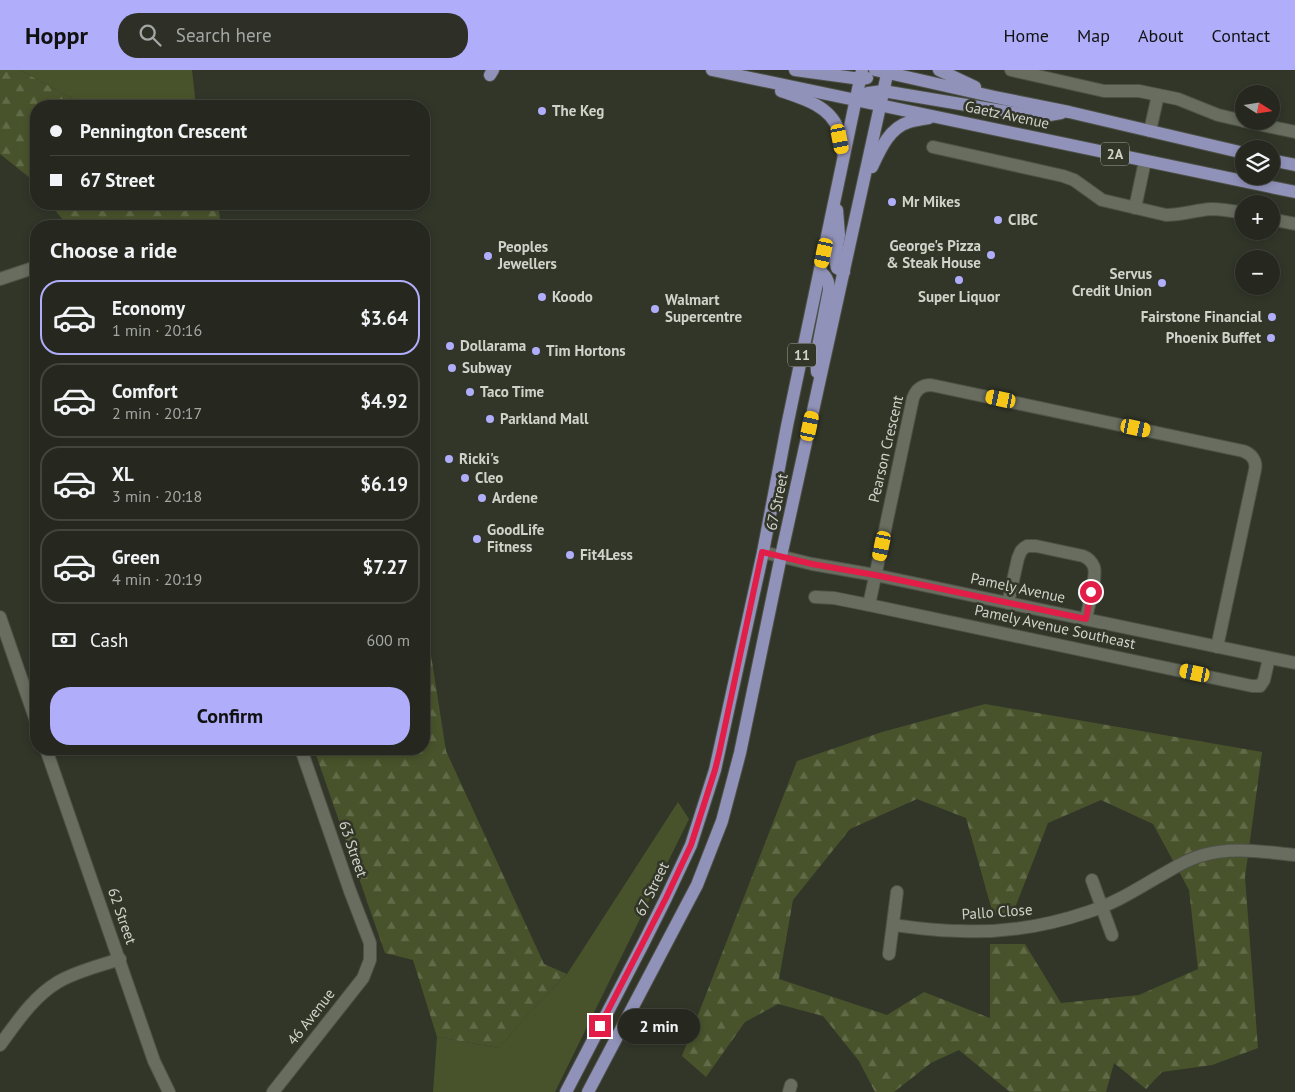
<!DOCTYPE html>
<meta charset="utf-8">
<style>
:root{--surface:#26281f;--page:#2e3028;--text:#f1f3f6;--muted:#a4a6a4;--line:#42443d;--accent:#b0aefa}
body{margin:0;font-family:"PT Sans",sans-serif;background:var(--page);color:var(--text);height:100vh;display:flex;flex-direction:column;font-size:19px;white-space:nowrap}
*{box-sizing:border-box;margin:0}
p{font-size:16px;color:var(--muted)}
.icon{flex:none;width:28px;height:28px;fill:none;stroke:currentColor;stroke-width:2;stroke-linecap:round;stroke-linejoin:round}
.map{position:relative;flex:1;overflow:hidden}
.panel{position:absolute;left:30px;top:150px;width:400px;height:535px;display:flex;flex-direction:column;background:var(--surface);border-radius:20px;box-shadow:0 2px 8px #0003,0 0 0 1px var(--line)}
.panel>*{flex:none}
.hud{position:absolute;left:30px;top:30px;width:400px;height:110px;border-radius:20px;box-shadow:0 2px 8px #0003,0 0 0 1px var(--line);display:grid;align-content:center;height:110px;padding:0 20px;background:var(--surface)}
.needle{width:32px;rotate:102deg}
.tools{position:absolute;left:1235px;top:15px;display:grid;gap:10px}
.tools a{display:grid;place-items:center;width:45px;height:45px;border-radius:50%;background:var(--surface);box-shadow:0 2px 8px #0003,0 0 0 1px var(--line);font-size:25px}
.end{position:absolute;width:22px;height:22px;margin:-11px;border:6px solid #e11d48;background:#fff;box-shadow:0 0 0 2px #fff}
.from{border-radius:50%}
.bubble{position:absolute;height:35px;border-radius:18px;background:var(--surface);box-shadow:0 2px 8px #0003,0 0 0 1px var(--line);font-size:16px;font-weight:800;line-height:35px;text-align:center}
.car{position:absolute;width:15px;height:30px;margin:-15px -8px;border-radius:6px;box-shadow:0 0 4px 1px #0007;background:linear-gradient(#f5c518 24%,#345 0 40%,#f5c518 0 76%,#345 0 86%,#f5c518 0)}
.hud b{display:flex;align-items:center;gap:18px;height:48px;font-size:19px}
.hud b+b{border-top:1px solid var(--line)}
.hud i{width:12px;height:12px;background:var(--text)}
ul{padding:0;list-style:none}
li{display:flex;align-items:center;gap:15px;height:75px;margin:0 10px 8px;padding:0 10px;border:2px solid var(--line);border-radius:20px}
li div{flex:1}
li b{display:block;font-size:19px}
li em{font-style:normal;font-weight:800}
li.selected{border-color:var(--accent)}
li>.icon{width:45px;height:45px;stroke-width:1.5}
h2{padding:0 20px;font-size:22px;line-height:60px}
.pay{display:flex;align-items:center;gap:12px;height:55px;padding:0 20px;font-size:19px}
.pay p{margin-inline-start:auto}
.button{display:flex;gap:10px;margin-top:auto;padding:10px 20px}
.button a{flex:1;height:58px;border-radius:20px;background:var(--accent);color:#111;font-size:20px;font-weight:800;line-height:58px;text-align:center}
header{display:flex;align-items:center;gap:30px;box-sizing:border-box;height:70px;padding:0 25px;background:var(--accent);color:#111}
header strong{font-size:24px}
nav{display:flex;gap:28px;margin-inline-start:auto;font-size:18px}
.search{width:350px;height:45px;background:var(--page);display:flex;align-items:center;gap:12px;box-sizing:border-box;padding:0 18px;border-radius:20px;color:var(--muted);font-size:19px}
.map>svg:first-child{display:block}
</style>
<header>
<strong>Hoppr</strong>
<div class="search"><svg class="icon" aria-label="search" viewBox="0 0 24 24"><circle cx="10" cy="10" r="6"/><path d="M15 15l6 6"/></svg>Search here</div>
<nav><a>Home</a><a>Map</a><a>About</a><a>Contact</a></nav>
</header>
<div class="map">
<svg width="1295" height="1022" viewBox="0 0 1295 1022">
<defs>
<pattern id="forest-firs" width="22" height="20" patternUnits="userSpaceOnUse" patternTransform="scale(1.25)"><rect width="22" height="20" fill="#48532b"/><path d="M5 1l3.5 6h-7zM16 11l3.5 6h-7z" fill="#616b48"/></pattern>
</defs>
<rect width="100%" height="100%" fill="#323629"/>
<g fill="#48532b">
<path d="M20 0H192L196 36H86Z"/>
<path d="M678 732 689 749 555 1022H433L437 967 499 978 528 944 567 904Z"/>
</g>
<g fill="url(#forest-firs)" fill-rule="evenodd">
<path d="M0 0H20L86 36H36V116L30 108 0 84Z"/>
<path d="M50 134H218L221 156H68Z"/>
<path d="M424 571 431 585 446 681 544 894 567 904 528 944 499 978 437 967 413 890 385 883 314 679H424Z"/>
<path d="M985 634 1262 682 1245 807 1258 978 1212 995 1162 1002 1146 1019 1114 993 1106 1022H1010L959 980 931 993 894 1022H875L859 991 823 946 778 934 745 952 706 1007 682 986 797 691 882 662ZM917 729 966 748 993 844 1011 848 1048 753 1101 730 1153 754 1189 820 1198 899 1139 925 1061 933 1025 874H990V948L924 922 887 945 779 909 793 830 850 759Z"/>
</g>
<g fill="none" stroke-linecap="round" stroke-linejoin="round">
<defs>
<g id="minor">
<path d="M1011 0 1104 21H1139L1178 29 1218 45 1244 51"/>
<path d="M1244 51 1295 62"/>
<path d="M1150 61 1158 25"/>
<path d="M933 77 1063 106 1074 110 1102 130 1166 145C1182 145 1196 140 1211 139 1222 139 1233 141 1244 143"/>
<path d="M1135 138 1145 91"/>
<path d="M1271 149 1295 154"/>
<path d="M0 209 36 197"/>
<path d="M763 482 812 494 875 505 1008 533 1295 593"/>
<path d="M815 527 834 528 869 535 1252 616H1260L1264 610 1269 588"/>
<path d="M1008 533 1018 488 1021 481 1024 478 1027 476H1036L1083 486C1088 488 1092 492 1094 497 1097 507 1088 537 1086 549"/>
<path d="M869 535 913 328C916 320 921 315 931 315L1243 381C1252 384 1257 391 1255 400L1217 577"/>
<path d="M0 547 36 651"/>
<path d="M46 679 154 991 169 1022"/>
<path d="M1092 810 1112 865"/>
<path d="M893 855C916 858 938 861 961 861 1005 863 1047 856 1088 842 1113 834 1134 821 1156 808 1171 800 1185 790 1200 786 1231 776 1264 782 1295 785"/>
<path d="M889 884 897 822"/>
<path d="M0 975C17 952 33 927 58 912 77 901 99 896 120 889"/>
<path d="M273 1022 363 908 370 890V873L350 821 301 679"/>
<path d="M789 1022 791 1015"/>
</g>
<g id="major">
<path d="M712 0 1295 122"/>
<path d="M795 0 861 9 867 8"/>
<path d="M875 0 995 27 1069 42 1244 83"/>
<path d="M939 0 975 17"/>
<path d="M490 5 493 0"/>
<path d="M781 21C802 28 830 36 838 59 841 67 841 75 843 83"/>
<path d="M856 30 868 23 883 21 1038 47 1061 43"/>
<path d="M1271 90 1295 95"/>
<path d="M872 97C880 80 889 58 909 52 915 50 922 49 929 48"/>
<path d="M837 140 839 165 835 189 837 198 844 202"/>
<path d="M817 302 816 287 829 220C829 212 827 206 820 202"/>
<path d="M566 1022 643 874 666 828 691 775 715 700 763 482 787 356 862 0"/>
<path d="M588 1022 697 815 722 751 740 683 781 486 888 0"/>
</g>
</defs>
<use href="#minor" stroke="#4d5146" stroke-width="14"/>
<use href="#major" stroke="#4d5146" stroke-width="14"/>
<use href="#minor" stroke="#686d5f" stroke-width="12"/>
<use href="#major" stroke="#9192b9" stroke-width="12"/>
</g>
<g fill="none" stroke-linecap="round" stroke-linejoin="round">
<path stroke="#e11d48" stroke-width="6" d="M600 956 666 828 691 775 715 700 719 684 762 482 812 494 875 505 1086 549 1091 522"/>
</g>
<g fill="#b0aefa" stroke="#323629" stroke-width="2">
<circle cx="542" cy="41" r="5"/>
<circle cx="892" cy="132" r="5"/>
<circle cx="998" cy="150" r="5"/>
<circle cx="991" cy="185" r="5"/>
<circle cx="488" cy="186" r="5"/>
<circle cx="959" cy="210" r="5"/>
<circle cx="1162" cy="213" r="5"/>
<circle cx="542" cy="227" r="5"/>
<circle cx="655" cy="239" r="5"/>
<circle cx="1272" cy="247" r="5"/>
<circle cx="1271" cy="268" r="5"/>
<circle cx="450" cy="276" r="5"/>
<circle cx="536" cy="281" r="5"/>
<circle cx="452" cy="298" r="5"/>
<circle cx="470" cy="322" r="5"/>
<circle cx="490" cy="349" r="5"/>
<circle cx="449" cy="389" r="5"/>
<circle cx="465" cy="408" r="5"/>
<circle cx="482" cy="428" r="5"/>
<circle cx="477" cy="469" r="5"/>
<circle cx="570" cy="485" r="5"/>
</g>
<g text-anchor="middle" stroke-width="5" stroke-linejoin="round" paint-order="stroke">
<g fill="#323629" stroke="#a1a49a" stroke-width="1">
<rect x="1101" y="72.5" width="28" height="23" rx="4"/>
<rect x="788" y="273.5" width="28" height="23" rx="4"/>
</g>
<g font-size="14" font-weight="bold" fill="#d0d3ca">
<text x="1115" y="89">2A</text>
<text x="802" y="290">11</text>
</g>
<g font-size="15" font-weight="bold" fill="#d0d3ca" stroke="#323629" text-anchor="start">
<text x="552" y="46">The Keg</text>
<text x="902" y="137">Mr Mikes</text>
<text x="1008" y="155">CIBC</text>
<text x="981" y="181" text-anchor="end">George's Pizza<tspan x="981" dy="17">&amp; Steak House</tspan></text>
<text x="498" y="182">Peoples<tspan x="498" dy="17">Jewellers</tspan></text>
<text x="1152" y="209" text-anchor="end">Servus<tspan x="1152" dy="17">Credit Union</tspan></text>
<text x="552" y="232">Koodo</text>
<text x="959" y="232" text-anchor="middle">Super Liquor</text>
<text x="665" y="235">Walmart<tspan x="665" dy="17">Supercentre</tspan></text>
<text x="1262" y="252" text-anchor="end">Fairstone Financial</text>
<text x="1261" y="273" text-anchor="end">Phoenix Buffet</text>
<text x="460" y="281">Dollarama</text>
<text x="546" y="286">Tim Hortons</text>
<text x="462" y="303">Subway</text>
<text x="480" y="327">Taco Time</text>
<text x="500" y="354">Parkland Mall</text>
<text x="459" y="394">Ricki's</text>
<text x="475" y="413">Cleo</text>
<text x="492" y="433">Ardene</text>
<text x="487" y="465">GoodLife<tspan x="487" dy="17">Fitness</tspan></text>
<text x="580" y="490">Fit4Less</text>
</g>
<g font-size="15" fill="#d0d3ca" stroke="#323629">
<text transform="translate(1007 45) rotate(12)" y="5">Gaetz Avenue</text>
<text transform="translate(886 379) rotate(-77)" y="5">Pearson Crescent</text>
<text transform="translate(777 432) rotate(-78)" y="5">67 Street</text>
<text transform="translate(1018 518) rotate(12)" y="5">Pamely Avenue</text>
<text transform="translate(1055 557) rotate(12)" y="5">Pamely Avenue Southeast</text>
<text transform="translate(353 779) rotate(71)" y="5">63 Street</text>
<text transform="translate(652 819) rotate(-64)" y="5">67 Street</text>
<text transform="translate(997 842) rotate(-4)" y="5">Pallo Close</text>
<text transform="translate(122 846) rotate(71)" y="5">62 Street</text>
<text transform="translate(311 947) rotate(-52)" y="5">46 Avenue</text>
</g>
</g>
</svg>
<div class="tools">
<a><svg class="needle" viewBox="-14 -14 28 28"><path d="M0-13l5 13h-10z" fill="#e53935"/><path d="M0 13l5-13h-10z" fill="#a4a6a4"/></svg></a>
<a><svg class="icon" aria-label="layers" viewBox="0 0 24 24"><path d="M12 4l9 5-9 5-9-5zM3 14l9 5 9-5"/></svg></a>
<a>+</a>
<a>−</a>
</div>
<i class="end from" style="left:1091px;top:522px"></i>
<i class="end" style="left:600px;top:956px"></i>
<div class="bubble" style="left:618px;top:939px;width:82px">2 min</div>
<i class="car" style="left:840px;top:69px;rotate:169deg"></i>
<i class="car" style="left:824px;top:183px;rotate:192deg"></i>
<i class="car" style="left:1001px;top:329px;rotate:282deg"></i>
<i class="car" style="left:810px;top:356px;rotate:12deg"></i>
<i class="car" style="left:1136px;top:358px;rotate:102deg"></i>
<i class="car" style="left:882px;top:476px;rotate:192deg"></i>
<i class="car" style="left:1195px;top:603px;rotate:282deg"></i>
<div class="hud">
<b><i class="from"></i>Pennington Crescent</b>
<b><i></i>67 Street</b>
</div>
<section class="panel">
<h2>Choose a ride</h2>
<ul>
<li class="selected"><svg class="icon" aria-label="car" viewBox="0 0 24 24"><path d="M5 17H2v-5l4-1 3-4h7l3 4 3 1v5h-3M9 17h6M6 11h13"/><circle cx="7" cy="17" r="2"/><circle cx="17" cy="17" r="2"/></svg><div><b>Economy</b><p>1 min · 20:16</p></div><em>$3.64</em></li>
<li><svg class="icon" aria-label="car" viewBox="0 0 24 24"><path d="M5 17H2v-5l4-1 3-4h7l3 4 3 1v5h-3M9 17h6M6 11h13"/><circle cx="7" cy="17" r="2"/><circle cx="17" cy="17" r="2"/></svg><div><b>Comfort</b><p>2 min · 20:17</p></div><em>$4.92</em></li>
<li><svg class="icon" aria-label="car" viewBox="0 0 24 24"><path d="M5 17H2v-5l4-1 3-4h7l3 4 3 1v5h-3M9 17h6M6 11h13"/><circle cx="7" cy="17" r="2"/><circle cx="17" cy="17" r="2"/></svg><div><b>XL</b><p>3 min · 20:18</p></div><em>$6.19</em></li>
<li><svg class="icon" aria-label="car" viewBox="0 0 24 24"><path d="M5 17H2v-5l4-1 3-4h7l3 4 3 1v5h-3M9 17h6M6 11h13"/><circle cx="7" cy="17" r="2"/><circle cx="17" cy="17" r="2"/></svg><div><b>Green</b><p>4 min · 20:19</p></div><em>$7.27</em></li>
</ul>
<div class="pay"><svg class="icon" aria-label="cash" viewBox="0 0 24 24"><path d="M3 7h18v10H3z"/><circle cx="12" cy="12" r="2"/></svg>Cash<p>600 m</p></div>
<div class="button"><a>Confirm</a></div>
</section>
</div>
